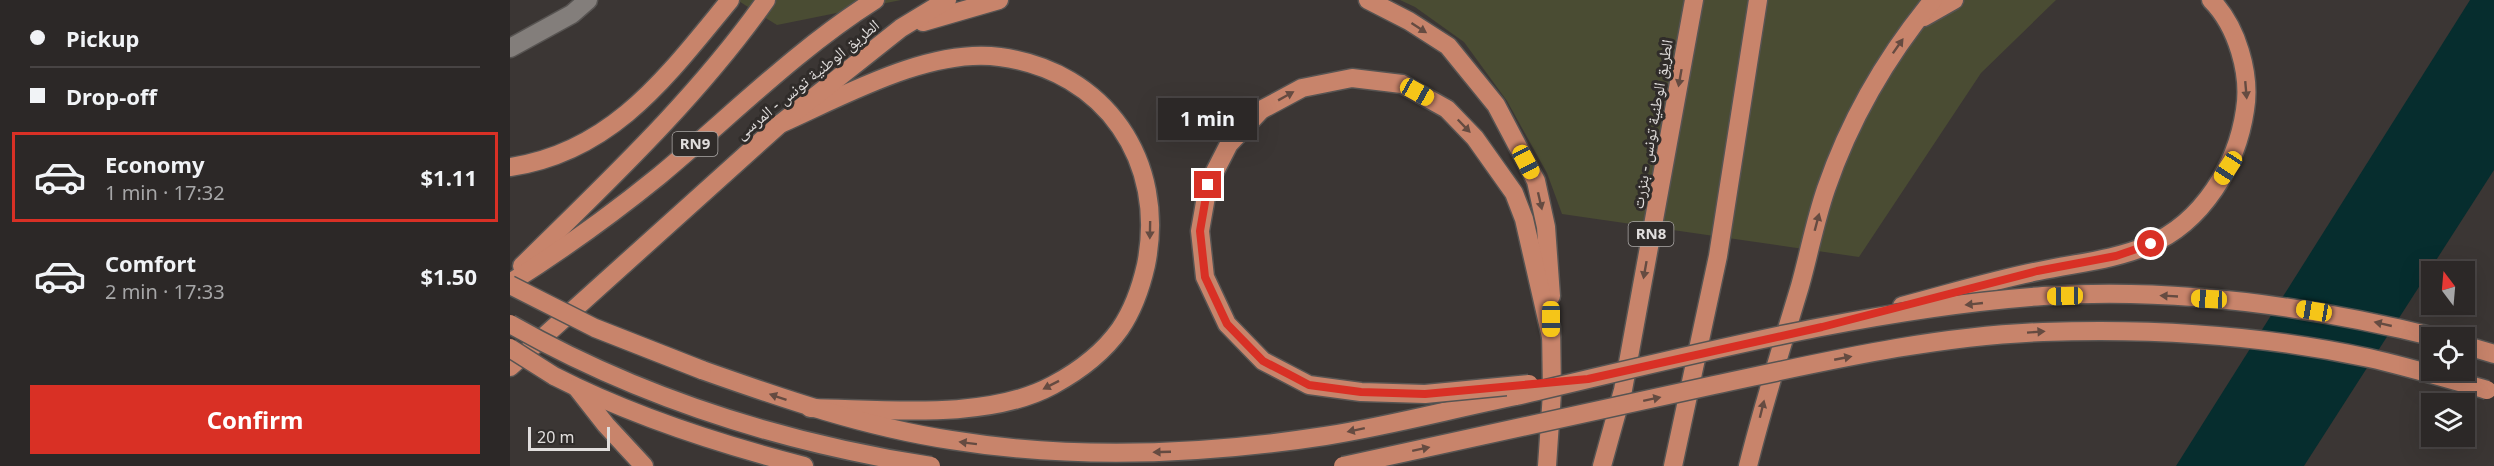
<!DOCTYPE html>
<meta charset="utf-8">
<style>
:root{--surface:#2c2827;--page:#383433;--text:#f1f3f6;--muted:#a6a6a7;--line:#484444;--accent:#d93025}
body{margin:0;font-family:"Noto Sans","Noto Naskh Arabic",sans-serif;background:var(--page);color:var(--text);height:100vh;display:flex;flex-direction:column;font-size:22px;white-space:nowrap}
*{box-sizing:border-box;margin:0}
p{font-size:20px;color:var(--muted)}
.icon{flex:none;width:33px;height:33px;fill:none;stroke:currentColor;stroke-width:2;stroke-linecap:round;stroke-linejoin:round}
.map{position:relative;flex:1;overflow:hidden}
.details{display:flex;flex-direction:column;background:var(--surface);width:510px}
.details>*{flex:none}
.top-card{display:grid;align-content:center;height:132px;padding:0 30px;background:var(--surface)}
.needle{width:39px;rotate:344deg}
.fabs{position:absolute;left:1911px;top:261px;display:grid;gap:12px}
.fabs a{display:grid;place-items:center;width:54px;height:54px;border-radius:0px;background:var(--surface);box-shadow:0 6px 24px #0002,0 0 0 2px var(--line);font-size:30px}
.scale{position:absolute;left:18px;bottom:15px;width:82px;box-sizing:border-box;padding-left:6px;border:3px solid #e1dedd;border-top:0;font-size:16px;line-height:21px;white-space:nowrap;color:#e1dedd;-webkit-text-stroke:4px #302c2a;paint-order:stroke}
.end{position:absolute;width:27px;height:27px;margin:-14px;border:8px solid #d93025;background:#fff;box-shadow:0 0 0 3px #fff}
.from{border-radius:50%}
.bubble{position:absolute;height:42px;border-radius:0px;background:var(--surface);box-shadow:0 6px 24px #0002,0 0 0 2px var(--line);font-size:20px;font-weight:700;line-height:42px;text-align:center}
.car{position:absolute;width:18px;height:36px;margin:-18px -9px;border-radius:8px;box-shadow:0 0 4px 2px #0007;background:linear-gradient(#f5c518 24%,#345 0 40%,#f5c518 0 76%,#345 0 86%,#f5c518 0)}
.top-card b{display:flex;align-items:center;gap:21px;height:57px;font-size:22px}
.top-card b+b{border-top:2px solid var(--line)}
.top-card i{width:15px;height:15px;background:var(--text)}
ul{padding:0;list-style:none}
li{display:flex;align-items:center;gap:18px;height:90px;margin:0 12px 9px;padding:0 18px;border:3px solid transparent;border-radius:0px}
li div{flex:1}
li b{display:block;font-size:22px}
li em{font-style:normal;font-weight:700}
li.on{border-color:var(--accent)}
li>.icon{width:54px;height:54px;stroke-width:1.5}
.cta{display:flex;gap:12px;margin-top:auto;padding:12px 30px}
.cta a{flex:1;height:69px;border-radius:0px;background:var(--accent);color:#fff;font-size:24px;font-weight:700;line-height:69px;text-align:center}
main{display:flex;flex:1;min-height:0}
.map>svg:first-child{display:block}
</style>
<main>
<section class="details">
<div class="top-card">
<b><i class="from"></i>Pickup</b>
<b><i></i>Drop-off</b>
</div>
<ul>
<li class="on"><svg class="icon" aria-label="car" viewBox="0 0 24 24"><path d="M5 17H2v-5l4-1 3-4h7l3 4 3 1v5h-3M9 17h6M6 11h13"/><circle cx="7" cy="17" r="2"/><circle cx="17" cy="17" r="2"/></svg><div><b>Economy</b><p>1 min · 17:32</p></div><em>$1.11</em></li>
<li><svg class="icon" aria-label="car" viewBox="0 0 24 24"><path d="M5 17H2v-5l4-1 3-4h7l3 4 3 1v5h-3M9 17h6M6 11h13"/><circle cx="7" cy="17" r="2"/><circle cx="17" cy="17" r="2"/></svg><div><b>Comfort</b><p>2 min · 17:33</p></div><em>$1.50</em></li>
</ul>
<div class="cta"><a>Confirm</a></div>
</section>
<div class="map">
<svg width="1984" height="466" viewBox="0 0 1984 466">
<rect width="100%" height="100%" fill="#3b3634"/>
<g fill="#4a4c33">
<path d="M227 0H391L267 25Z"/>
<path d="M890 0H1546L1471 73 1349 257 1052 214 1037 173 997 101 954 42 905 7Z"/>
</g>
<path fill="#062d2e" d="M1960 0H1984V170L1794 466H1666Z"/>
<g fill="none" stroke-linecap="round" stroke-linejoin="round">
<defs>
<path id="minor" d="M0 48 62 14 78 0"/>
<g id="highway">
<path d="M858 0 899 21 938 46 986 105 1026 181 1036 227 1041 296"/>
<path d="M1414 17 1444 0"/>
<path d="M413 22 489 0"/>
<path d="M270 124C333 96 420 47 490 57 595 71 657 161 636 265 631 287 623 310 610 329 593 353 569 371 543 385 477 421 374 409 300 408"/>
<path d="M0 167C103 152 158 75 220 0"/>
<path d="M698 185 719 144 751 110 792 88 842 78 892 84 937 109 965 138 1004 193 1014 219 1041 337"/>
<path d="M12 266C98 181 186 99 256 0"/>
<path d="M0 283C52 250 101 215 149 176 220 117 286 50 365 0"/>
<path d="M1392 306C1438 294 1483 280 1529 271 1566 263 1604 260 1639 245 1693 222 1727 165 1735 110 1741 74 1727 26 1701 0"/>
<path d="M1954 345 1984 354"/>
<path d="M0 367 270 124 391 28 437 0"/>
<path d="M192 370C274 399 355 427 441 440 564 460 691 455 815 436 879 426 942 409 1006 396"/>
<path d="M44 376C122 416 209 444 294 466"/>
<path d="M67 388 96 425 134 466"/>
<path d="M1037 466 1042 393 1041 327"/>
<path d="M1092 466 1113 390 1184 0"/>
<path d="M1163 466 1208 256 1248 0"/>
<path d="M1238 466C1253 405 1272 346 1290 286 1299 254 1305 221 1316 189 1340 119 1376 57 1423 0"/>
</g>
</defs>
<use href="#minor" stroke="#575452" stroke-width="21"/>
<use href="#highway" stroke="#575452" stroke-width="21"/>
<use href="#minor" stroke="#837e7b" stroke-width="18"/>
<use href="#highway" stroke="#c8846b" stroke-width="18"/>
<defs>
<g id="highway-bridge">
<path d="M698 185 690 231 695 277 717 324 753 361 799 385 851 392 915 394 1019 384"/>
<path d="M0 285 85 328 192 370"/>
<path d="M0 324C130 398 274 443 421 466"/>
<path d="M0 348 44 376"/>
<path d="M1006 396C1179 356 1354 309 1533 296 1666 287 1800 306 1929 338"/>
<path d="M833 466C957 439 1081 412 1204 385 1313 362 1422 336 1533 332 1642 328 1752 335 1859 358 1899 367 1938 379 1977 390"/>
</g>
</defs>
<use href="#highway-bridge" stroke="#575452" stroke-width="21" stroke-linecap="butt"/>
<use href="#highway-bridge" stroke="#c8846b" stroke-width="18"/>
</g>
<defs><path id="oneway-solid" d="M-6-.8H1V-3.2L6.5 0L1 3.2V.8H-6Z" transform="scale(1.5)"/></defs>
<g fill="#654b41">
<use href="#oneway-solid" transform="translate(909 28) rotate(33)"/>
<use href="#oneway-solid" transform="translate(1388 46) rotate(-55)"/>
<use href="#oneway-solid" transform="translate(1170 78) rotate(100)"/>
<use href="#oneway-solid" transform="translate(1736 90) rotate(85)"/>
<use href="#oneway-solid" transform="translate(776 96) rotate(-29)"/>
<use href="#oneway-solid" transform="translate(954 126) rotate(46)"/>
<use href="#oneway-solid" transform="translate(1030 201) rotate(77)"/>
<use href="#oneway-solid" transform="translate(1307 222) rotate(-75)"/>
<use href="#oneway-solid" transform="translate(640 230) rotate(91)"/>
<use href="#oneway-solid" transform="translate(1135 270) rotate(100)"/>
<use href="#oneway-solid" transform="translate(1659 296) rotate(-177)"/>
<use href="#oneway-solid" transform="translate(1464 304) rotate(174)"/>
<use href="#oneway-solid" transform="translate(1873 324) rotate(-167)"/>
<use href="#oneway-solid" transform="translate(1526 332) rotate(-4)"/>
<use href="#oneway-solid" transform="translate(1333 358) rotate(-11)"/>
<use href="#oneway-solid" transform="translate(541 385) rotate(153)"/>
<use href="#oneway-solid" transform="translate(268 397) rotate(-161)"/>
<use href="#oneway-solid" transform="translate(1142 399) rotate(-12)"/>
<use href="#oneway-solid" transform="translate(1252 409) rotate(-76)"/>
<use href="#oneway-solid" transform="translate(846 430) rotate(168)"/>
<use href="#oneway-solid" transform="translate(458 443) rotate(-173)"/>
<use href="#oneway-solid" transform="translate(911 449) rotate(-12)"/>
<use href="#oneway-solid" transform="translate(652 452) rotate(178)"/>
</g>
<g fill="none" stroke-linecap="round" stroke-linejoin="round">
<path stroke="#d93025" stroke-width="8" d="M698 185 690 231 695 277 717 324 753 361 784 377 799 385 851 392 915 394 1078 379 1312 327 1527 271 1606 256 1641 244"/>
</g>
<g text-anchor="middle" stroke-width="6" stroke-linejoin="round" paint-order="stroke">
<g fill="#302c2a" stroke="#aca9a7" stroke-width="1.5">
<rect x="162.5" y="132" width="45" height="24" rx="4.5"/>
<rect x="1118.5" y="222" width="45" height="24" rx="4.5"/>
</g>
<g font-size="15" font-weight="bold" fill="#e1dedd">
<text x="185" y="149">RN9</text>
<text x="1141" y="239">RN8</text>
</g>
<g font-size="16" fill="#e1dedd" stroke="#302c2a">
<text transform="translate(297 79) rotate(-39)" y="6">الطريق الوطنية تونس - المرسى</text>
<text transform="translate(1142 124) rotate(-80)" y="6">الطريق الوطنية تونس - بنزرت</text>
</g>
</g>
</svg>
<div class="fabs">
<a><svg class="needle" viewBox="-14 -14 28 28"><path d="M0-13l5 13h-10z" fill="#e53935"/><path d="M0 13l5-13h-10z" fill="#a6a6a7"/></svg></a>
<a><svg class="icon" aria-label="locate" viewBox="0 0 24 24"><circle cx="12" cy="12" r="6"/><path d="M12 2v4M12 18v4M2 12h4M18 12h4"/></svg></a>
<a><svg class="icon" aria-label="layers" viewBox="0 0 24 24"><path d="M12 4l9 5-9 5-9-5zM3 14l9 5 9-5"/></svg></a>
</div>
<div class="scale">20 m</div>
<i class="end from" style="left:1641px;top:244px"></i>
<i class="end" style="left:698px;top:185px"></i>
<div class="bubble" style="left:648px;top:98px;width:99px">1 min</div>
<i class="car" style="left:907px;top:92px;rotate:119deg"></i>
<i class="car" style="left:1016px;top:162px;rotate:152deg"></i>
<i class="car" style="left:1718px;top:168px;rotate:213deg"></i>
<i class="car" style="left:1555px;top:296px;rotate:269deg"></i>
<i class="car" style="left:1699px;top:299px;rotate:273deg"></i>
<i class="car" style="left:1804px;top:311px;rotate:280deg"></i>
<i class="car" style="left:1041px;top:319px;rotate:180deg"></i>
</div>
</main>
